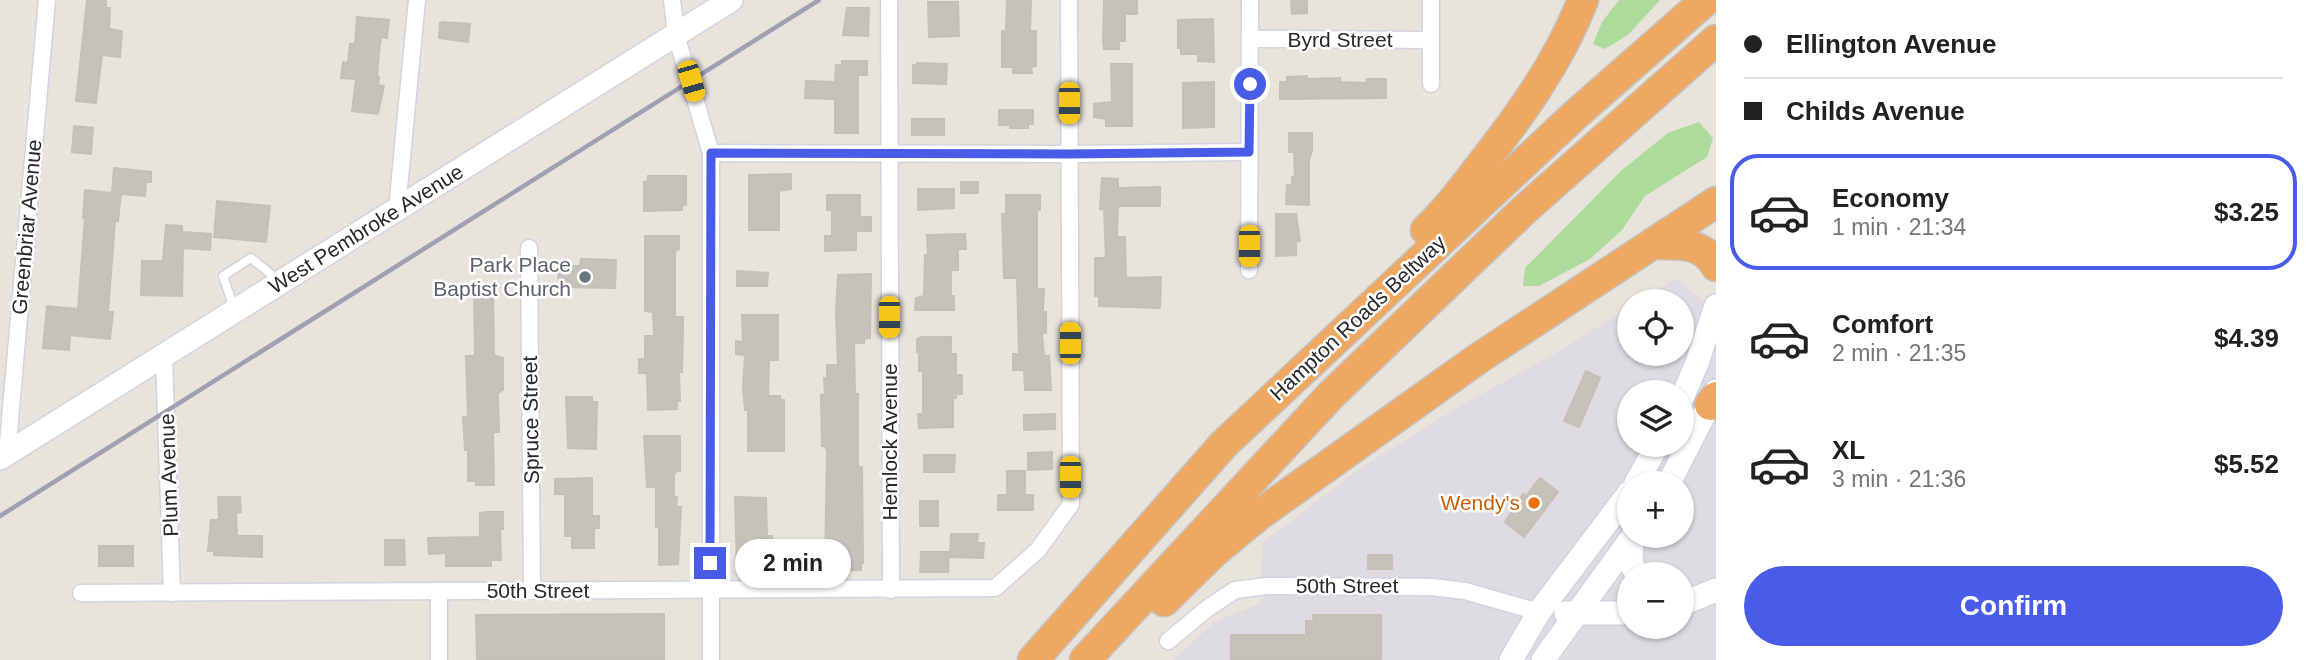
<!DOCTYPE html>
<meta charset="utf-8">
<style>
:root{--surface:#fff;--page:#f2f2f2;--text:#222;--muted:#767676;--line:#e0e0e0;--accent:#495ce8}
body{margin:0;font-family:Arial,sans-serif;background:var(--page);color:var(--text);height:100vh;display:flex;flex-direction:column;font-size:26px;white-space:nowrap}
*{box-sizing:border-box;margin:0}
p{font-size:23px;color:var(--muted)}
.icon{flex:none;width:38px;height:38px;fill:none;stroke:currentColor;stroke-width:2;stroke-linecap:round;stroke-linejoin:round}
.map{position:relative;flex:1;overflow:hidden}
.drawer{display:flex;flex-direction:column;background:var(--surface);width:595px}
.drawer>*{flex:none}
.guide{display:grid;align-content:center;height:154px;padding:0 28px;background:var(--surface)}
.controls{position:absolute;left:1617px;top:289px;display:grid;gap:14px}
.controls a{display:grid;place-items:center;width:77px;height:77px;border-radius:50%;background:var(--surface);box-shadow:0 2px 5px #0004;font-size:35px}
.end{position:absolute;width:32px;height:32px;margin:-16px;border:9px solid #495ce8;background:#fff;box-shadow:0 0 0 4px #fff}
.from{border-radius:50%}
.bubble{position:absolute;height:49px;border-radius:24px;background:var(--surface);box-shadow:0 2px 5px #0004;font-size:23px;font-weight:800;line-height:49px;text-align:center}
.car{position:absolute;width:21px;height:42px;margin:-21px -10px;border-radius:9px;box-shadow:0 0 5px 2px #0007;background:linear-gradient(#f5c518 24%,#345 0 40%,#f5c518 0 76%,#345 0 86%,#f5c518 0)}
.guide b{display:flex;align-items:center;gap:24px;height:66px;font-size:26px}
.guide b+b{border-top:2px solid var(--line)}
.guide i{width:18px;height:18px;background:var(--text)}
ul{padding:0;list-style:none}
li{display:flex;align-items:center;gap:21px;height:116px;margin:0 14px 10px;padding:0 14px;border:4px solid transparent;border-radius:28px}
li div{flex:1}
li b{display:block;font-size:26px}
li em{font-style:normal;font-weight:800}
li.selected{border-color:var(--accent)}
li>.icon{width:63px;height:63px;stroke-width:1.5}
.button{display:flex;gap:14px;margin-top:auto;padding:14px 28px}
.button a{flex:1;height:80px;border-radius:42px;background:var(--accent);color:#fff;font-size:28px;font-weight:800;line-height:80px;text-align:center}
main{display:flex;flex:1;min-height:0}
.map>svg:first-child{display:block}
</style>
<main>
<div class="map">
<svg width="1716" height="660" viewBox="0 0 1716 660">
<rect width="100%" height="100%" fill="#e9e4db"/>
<path fill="#dedbe2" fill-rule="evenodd" d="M1676 278 1704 302 1716 299V660H1174L1214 622 1261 603 1262 543 1358 470 1458 407 1568 346 1629 307V354H1682V301H1639ZM1629 392H1682V444H1629ZM1629 483H1682V536H1629ZM1629 574H1682V626H1629Z"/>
<g fill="#addb9c">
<path d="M1619 0H1660L1629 34 1605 49 1593 44 1602 22Z"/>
<path d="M1699 122 1713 138 1707 157 1645 196 1622 230 1590 259 1539 286H1523L1525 268 1622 170 1668 133Z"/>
</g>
<g fill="#c5c2ba" stroke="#c4c0b5" stroke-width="2">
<path d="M87 0H106V8H110L109 29 122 31 120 57 102 55 96 103 76 101Z"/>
<path d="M1007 0H1031L1030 31H1036V66L1031 67 1032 73H1013V67H1002V31H1006Z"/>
<path d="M1104 0H1137V14H1125V41H1119V49H1104L1103 40Z"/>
<path d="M1291 0H1307V13L1292 14Z"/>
<path d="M928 2H958L959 36 929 37Z"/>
<path d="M847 8H869L868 36 843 35Z"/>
<path d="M357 17 389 20 387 38 381 37 379 52 377 76 379 77 378 85 384 86 378 114 352 111 356 79 341 78 343 62 348 63 350 44H355Z"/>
<path d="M1213 19 1214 62 1198 61V54H1181V48H1178V20Z"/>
<path d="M443 22 470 24 468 42 439 38 440 23Z"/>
<path d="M842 61H867V75H858V133H835V99L805 98 806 81 835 82 836 65H842Z"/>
<path d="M917 63 947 64 946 84 913 83V65H917Z"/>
<path d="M1111 64H1132V126H1106V119L1094 117V104L1112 102Z"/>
<path d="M1307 76V79L1340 78V82L1367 83V79H1386V98L1280 99V82H1287V77Z"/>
<path d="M1214 82V127L1183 128V83Z"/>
<path d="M999 110H1033V124H1028V128H1010V125H999Z"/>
<rect x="912" y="119" width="32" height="16"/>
<path d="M74 126 93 128 91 154 72 152Z"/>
<path d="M1289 133H1312V151L1309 160V205L1286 204 1287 185H1292V177H1295L1294 152H1289Z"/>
<path d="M114 168 151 172V182H146L145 196 121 194 118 221H115L108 312H113L110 339 70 335 69 350 43 348 47 306 78 309 85 218H83L85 190 112 193Z"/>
<path d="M791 174V189L779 191V230H749V175Z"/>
<path d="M648 176H686V205H682V210L644 211V182L648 181Z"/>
<path d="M1102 178 1118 179V188L1160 187V206H1118L1117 237H1125L1126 278 1161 277 1160 308 1099 306V296H1095V258H1106L1104 209H1100Z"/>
<rect x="961" y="182" width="17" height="11"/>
<path d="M918 189H954V208L918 210Z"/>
<path d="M827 195H860V217H871V231H856V250L825 251V236H832V210H827Z"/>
<path d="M1006 195H1040V210H1037V289H1044L1043 312H1046V333H1042L1044 356H1049L1051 390H1025L1024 370H1013V354H1019L1017 278H1004L1002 214H1006Z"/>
<path d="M217 201 270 206 266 242 214 237Z"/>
<path d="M1276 214H1296L1300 241H1296V255L1276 256Z"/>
<path d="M166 225 182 226V232L211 234 210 250 183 248 182 296 141 295 142 261H163Z"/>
<path d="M965 234 966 249H958V270H951V296H954V310H915L916 298 924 296 925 255H928L927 235Z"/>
<path d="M645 236H679V249L675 251V317H683V331L682 372H679L680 401H677V409L648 410 647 373H639V359H645V336H654L653 312 645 311Z"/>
<path d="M581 259 616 260 615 288 559 287 558 266H580Z"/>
<path d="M737 271 768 273 767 286H737Z"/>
<path d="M871 274 870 338 864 339V343H854L855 394H858V467H862L863 563H861V570H825L827 451 825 446H822L821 395 825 394 824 378H827V365H838L836 313 838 275Z"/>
<path d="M474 290H493L494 355 503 358V390L498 393 499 432H493L494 485H476V481H468V450H465L463 417H468L466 356H475Z"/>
<path d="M742 315H778V360H769L768 396H780V400H784V451H748V410H745L743 388 745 355 736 354V341L743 342Z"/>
<path d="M921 337H951V354H956V375H962V394H956V398H953V427L919 428 918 414H923V370L919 371V352H917V339Z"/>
<path d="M1586 371 1600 378 1579 427 1564 421Z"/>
<path d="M566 397H592V402H597L596 449 568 448Z"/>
<path d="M1055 414V429L1024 430V415Z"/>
<path d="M644 436H680V471H676L674 476V497H677L676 507H681L678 564 659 565V527H656V487H647Z"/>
<path d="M1052 452V469L1028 470V453Z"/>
<path d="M924 455H955L954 472H924Z"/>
<path d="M1007 471H1025V495H1033V510H998V495H1007Z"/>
<path d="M592 478V516H599V528H594V548H572V536H565V494H555V479Z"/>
<path d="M1540 478 1558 492 1524 537 1505 522 1523 494 1526 496Z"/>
<path d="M218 497H240L241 512 236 513 237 536H262V557L214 555V551H208L211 520H219Z"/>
<path d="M735 497 766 498 767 536H772V570H737Z"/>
<rect x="920" y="501" width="18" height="25"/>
<path d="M487 512H503V529H500L501 560H491V566H446V553L429 554 428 538 480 537V513Z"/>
<path d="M951 534H978L977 543H984L983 558 950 557Z"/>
<path d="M385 540H404L405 565H385Z"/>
<rect x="99" y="546" width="34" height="20"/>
<path d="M921 552H949L948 572H920Z"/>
<rect x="1368" y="555" width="24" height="14"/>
<path d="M664 614V660H477L476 615Z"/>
<path d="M1313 615H1381V660H1231V635H1306V621H1314Z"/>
</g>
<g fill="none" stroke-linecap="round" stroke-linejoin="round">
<defs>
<path id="lane" d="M234 308 223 276 251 258 278 280"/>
<g id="street">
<path d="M672 0 676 35 711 153V660"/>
<path d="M889 0 891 590"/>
<path d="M1250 39 1431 40"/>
<path d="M1431 84V0"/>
<path d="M711 153 1069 154 1249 152"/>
<path d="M397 209 417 0"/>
<path d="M529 248 532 591"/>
<path d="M1249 270 1250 0"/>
<path d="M164 357 172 593"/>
<path d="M7 454 47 0"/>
<path d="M439 591V660"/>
<path d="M81 593 995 588 1038 550 1071 504 1069 0"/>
<path d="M1168 641 1208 608 1235 590 1267 586 1432 587 1465 591 1539 612"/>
</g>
<g id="secondary">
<path d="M1682 398 1697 363 1716 306"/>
<path d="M0 458 731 0"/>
<path d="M1636 483 1658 444"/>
<path d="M1669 483 1716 391"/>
<path d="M1632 538 1631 562 1636 574"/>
<path d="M1682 604 1716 590"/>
<path d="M1566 613H1629"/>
<path d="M1511 660 1539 612 1629 493"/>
<path d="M1543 660 1633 536"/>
</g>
<g id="highway">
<path d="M1426 230C1446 211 1462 190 1478 169 1519 117 1559 62 1583 0"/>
<path d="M1652 244C1676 244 1703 241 1716 266"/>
<path d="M1710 405 1716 397"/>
<path d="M1164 601 1214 552 1260 514 1479 358 1716 202"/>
<path d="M1033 660 1224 444 1574 116 1706 0"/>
<path d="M1085 660 1331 395 1523 211 1716 40"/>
</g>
</defs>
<use href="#lane" stroke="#d1d3e0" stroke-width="11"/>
<use href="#street" stroke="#d1d3e0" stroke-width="19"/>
<use href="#secondary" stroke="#d1d3e0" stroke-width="26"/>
<use href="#highway" stroke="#c3c3c3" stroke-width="33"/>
<use href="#lane" stroke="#fff" stroke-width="8"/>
<use href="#street" stroke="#fff" stroke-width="16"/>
<use href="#secondary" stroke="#fff" stroke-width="23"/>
<use href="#highway" stroke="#efa861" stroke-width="30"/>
<path stroke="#9fa0b1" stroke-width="4.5" d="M0 516 819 0"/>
</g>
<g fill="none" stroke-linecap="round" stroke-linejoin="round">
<path stroke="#495ce8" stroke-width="9" d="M710 563 711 153 1069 154 1249 152 1250 84"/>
</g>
<circle fill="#6b7280" stroke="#fff" stroke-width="2.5" cx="585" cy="277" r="7"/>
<circle fill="#e8710a" stroke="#fff" stroke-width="2.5" cx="1534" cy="503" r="7"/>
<g text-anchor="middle" stroke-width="5" stroke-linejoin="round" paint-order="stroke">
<g font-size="21" fill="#282828" stroke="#fff">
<text x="1340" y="47">Byrd Street</text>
<text transform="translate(27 227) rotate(-85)" y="7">Greenbriar Avenue</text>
<text transform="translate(366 229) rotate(-32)" y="7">West Pembroke Avenue</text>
<text transform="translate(1358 318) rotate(-43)" y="7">Hampton Roads Beltway</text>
<text transform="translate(531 420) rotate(-91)" y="7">Spruce Street</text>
<text transform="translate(890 442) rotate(-90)" y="7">Hemlock Avenue</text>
<text transform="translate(169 475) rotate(-92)" y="7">Plum Avenue</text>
<text x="1347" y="593">50th Street</text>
<text x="538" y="598">50th Street</text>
</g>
<g font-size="21" fill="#5b616d" stroke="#fff" text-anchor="end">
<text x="571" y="272">Park Place<tspan x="571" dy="24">Baptist Church</tspan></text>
</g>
<g font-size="21" fill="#c56008" stroke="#fff" text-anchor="end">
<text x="1520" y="510">Wendy's</text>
</g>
</g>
</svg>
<div class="controls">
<a><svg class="icon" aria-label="locate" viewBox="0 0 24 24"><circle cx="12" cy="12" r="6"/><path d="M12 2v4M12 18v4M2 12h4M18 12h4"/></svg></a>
<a><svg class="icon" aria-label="layers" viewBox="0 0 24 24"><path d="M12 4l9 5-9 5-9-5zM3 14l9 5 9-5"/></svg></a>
<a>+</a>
<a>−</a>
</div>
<i class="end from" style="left:1250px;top:84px"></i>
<i class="end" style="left:710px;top:563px"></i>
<div class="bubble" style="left:735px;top:539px;width:116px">2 min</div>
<i class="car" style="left:691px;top:81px;rotate:164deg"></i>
<i class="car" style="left:1069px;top:103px;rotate:180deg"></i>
<i class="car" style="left:1249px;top:246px;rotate:180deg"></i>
<i class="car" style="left:889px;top:317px;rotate:180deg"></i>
<i class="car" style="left:1070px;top:343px;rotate:0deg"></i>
<i class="car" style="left:1070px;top:477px;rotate:180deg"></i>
</div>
<section class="drawer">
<div class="guide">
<b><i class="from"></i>Ellington Avenue</b>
<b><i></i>Childs Avenue</b>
</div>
<ul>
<li class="selected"><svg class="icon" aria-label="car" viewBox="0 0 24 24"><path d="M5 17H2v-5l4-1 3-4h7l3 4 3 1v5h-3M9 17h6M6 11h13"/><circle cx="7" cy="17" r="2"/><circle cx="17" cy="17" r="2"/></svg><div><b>Economy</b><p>1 min · 21:34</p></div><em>$3.25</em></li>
<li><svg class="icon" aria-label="car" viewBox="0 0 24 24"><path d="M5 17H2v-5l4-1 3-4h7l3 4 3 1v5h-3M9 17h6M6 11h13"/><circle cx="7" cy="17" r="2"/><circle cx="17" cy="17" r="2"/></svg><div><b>Comfort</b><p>2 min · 21:35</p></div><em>$4.39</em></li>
<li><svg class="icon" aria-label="car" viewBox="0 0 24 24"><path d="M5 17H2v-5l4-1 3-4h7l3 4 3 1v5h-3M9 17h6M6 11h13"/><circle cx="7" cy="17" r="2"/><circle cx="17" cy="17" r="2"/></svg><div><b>XL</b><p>3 min · 21:36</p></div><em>$5.52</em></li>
</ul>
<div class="button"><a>Confirm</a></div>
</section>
</main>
